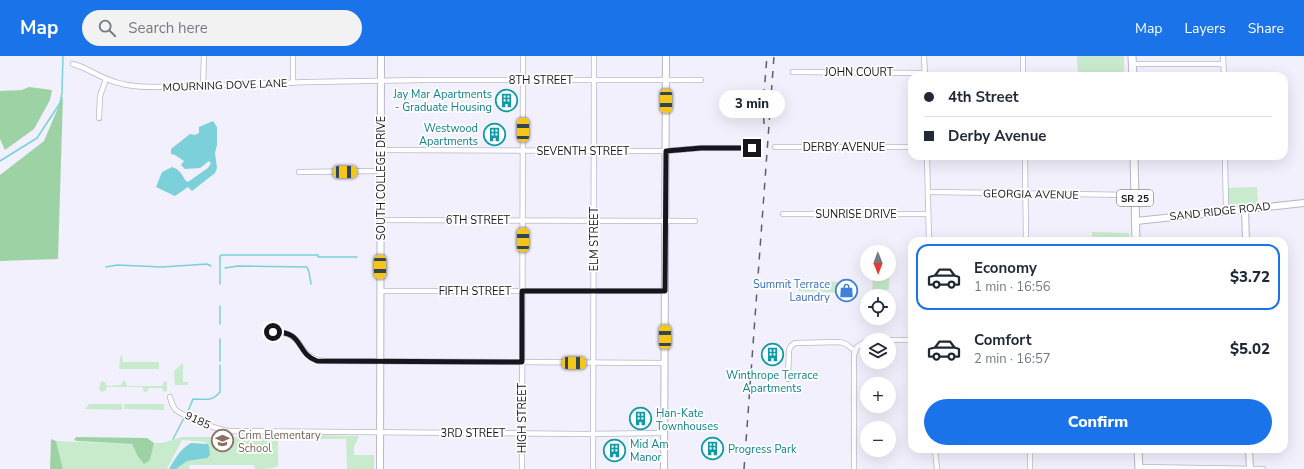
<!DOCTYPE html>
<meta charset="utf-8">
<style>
:root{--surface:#fff;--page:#f2f2f3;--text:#1f2937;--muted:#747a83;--line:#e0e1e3;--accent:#1a73e8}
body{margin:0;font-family:"Nunito Sans",sans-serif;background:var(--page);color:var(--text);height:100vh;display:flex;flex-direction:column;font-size:15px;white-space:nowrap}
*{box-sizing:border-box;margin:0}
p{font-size:13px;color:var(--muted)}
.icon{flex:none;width:22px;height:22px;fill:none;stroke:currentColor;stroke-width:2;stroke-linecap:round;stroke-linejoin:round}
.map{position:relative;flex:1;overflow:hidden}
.sheet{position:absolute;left:908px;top:181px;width:380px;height:216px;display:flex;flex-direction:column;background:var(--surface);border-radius:12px;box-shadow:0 4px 16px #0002}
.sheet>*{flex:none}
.banner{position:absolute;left:908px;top:16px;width:380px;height:88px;border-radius:12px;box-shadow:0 4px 16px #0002;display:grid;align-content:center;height:88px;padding:0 16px;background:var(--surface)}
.needle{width:26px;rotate:179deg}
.fabs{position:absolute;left:860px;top:189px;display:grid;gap:8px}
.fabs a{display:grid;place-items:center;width:36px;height:36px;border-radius:50%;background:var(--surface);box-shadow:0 4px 16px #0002;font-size:20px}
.end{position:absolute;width:18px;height:18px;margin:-9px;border:5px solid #17161d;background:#fff;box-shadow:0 0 0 2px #fff}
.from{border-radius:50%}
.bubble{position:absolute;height:28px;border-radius:14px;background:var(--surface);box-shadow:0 4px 16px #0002;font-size:13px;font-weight:800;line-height:28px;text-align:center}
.car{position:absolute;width:12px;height:24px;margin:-12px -6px;border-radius:5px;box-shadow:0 0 3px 1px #0007;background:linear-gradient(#f5c518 24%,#345 0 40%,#f5c518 0 76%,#345 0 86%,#f5c518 0)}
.banner b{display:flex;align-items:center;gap:14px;height:38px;font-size:15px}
.banner b+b{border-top:1px solid var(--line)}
.banner i{width:10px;height:10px;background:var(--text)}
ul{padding:7px 0 0;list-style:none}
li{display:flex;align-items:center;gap:12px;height:66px;margin:0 8px 6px;padding:0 8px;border:2px solid transparent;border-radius:12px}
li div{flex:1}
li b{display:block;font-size:15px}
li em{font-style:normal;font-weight:800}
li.on{border-color:var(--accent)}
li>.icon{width:36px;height:36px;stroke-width:1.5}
.button{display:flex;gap:8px;margin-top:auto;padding:8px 16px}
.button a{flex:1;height:46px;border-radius:24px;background:var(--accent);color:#fff;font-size:16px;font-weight:800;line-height:46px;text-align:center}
header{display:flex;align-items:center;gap:24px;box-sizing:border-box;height:56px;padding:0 20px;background:var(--accent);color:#fff}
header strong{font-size:19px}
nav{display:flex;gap:22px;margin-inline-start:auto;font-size:14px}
.search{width:280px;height:36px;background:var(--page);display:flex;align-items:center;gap:10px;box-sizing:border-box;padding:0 14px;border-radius:22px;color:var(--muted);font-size:15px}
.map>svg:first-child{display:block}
</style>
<header>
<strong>Map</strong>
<div class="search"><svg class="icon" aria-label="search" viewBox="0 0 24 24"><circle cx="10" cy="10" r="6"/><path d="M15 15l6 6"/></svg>Search here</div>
<nav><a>Map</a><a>Layers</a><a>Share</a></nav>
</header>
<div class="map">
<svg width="1304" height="413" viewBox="0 0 1304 413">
<rect width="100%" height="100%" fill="#f1f0fc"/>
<g fill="#c9ebcd">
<path d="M1077 0H1124V18L1114 19 1110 20H1078Z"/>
<path d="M1257 131 1258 151 1226 154V132Z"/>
<path d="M1092 176 1129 177V185H1092Z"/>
<path d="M889 209V233L872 240 873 218H889Z"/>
<path d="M799 224 841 226V237L799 235Z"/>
<path d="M122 300 123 306H159V313H119L120 301Z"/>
<path d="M183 307V326H188V329H175L174 315Z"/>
<path d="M101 325 105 326 107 330 121 329 123 325H125L127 330H162L163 327 165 325 167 326V335L164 336 162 332H148V335L145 336 143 335V331H107L106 334 102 336 99 333Z"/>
<path d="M89 348H122V354L85 353Z"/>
<path d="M124 348H164V354L125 353H124Z"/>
<path d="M305 379 359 380 354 391V399H374V413H347L346 383H304Z"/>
<path d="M182 381H278V410C273 413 262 413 255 413L254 409H190L189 413H176L187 405 206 402 209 391 205 386 182 384 167 413H63L56 385 132 388 137 399 150 404 154 387H162Z"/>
</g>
<g fill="#9dd2a5">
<path d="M29 31 52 34 50 44 34 73 5 94 0 83V35L22 34Z"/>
<path d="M63 40 58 203 0 205V119L44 85Z"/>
<path d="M76 381 147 382 154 387 150 404 144 408 137 399 132 388 77 385 74 384Z"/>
<path d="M51 383 56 385 63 413H50Z"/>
</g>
<g fill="#7bd0d9">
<path d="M213 65 217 71V89L215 97 217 112 215 117 192 135 188 131 175 140 156 131 162 116 172 111C179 113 182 118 185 124L188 126 208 112 211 107 209 105 200 112 185 113 181 109 184 105 175 99 171 98V93L190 78 195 79 199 77V71Z"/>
<path d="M191 387 208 388 209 391 210 399 207 402 187 405 176 413H169C175 403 180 393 191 387Z"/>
</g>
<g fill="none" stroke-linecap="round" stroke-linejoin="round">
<g stroke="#7bd0d9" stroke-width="1.5">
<path d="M0 105 37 82 60 47 62 37 63 0"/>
<path d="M106 211 117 209 162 211 207 208 211 210"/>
<path d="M225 212 238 210 307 211 309 216 311 228"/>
<path d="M220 228V200L222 199H318V201H357"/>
<path d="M220 250V268"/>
<path d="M220 305V283"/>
<path d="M188 355 193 343C205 343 212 346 220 336V309"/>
<path d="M173 383 184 362"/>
</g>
<defs>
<g id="minor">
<path d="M293 0V27"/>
<path d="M924 0 925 20"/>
<path d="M1023 0V20"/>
<path d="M1223 0 1224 20"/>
<path d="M73 8C85 11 96 19 107 23 122 30 137 31 153 31L309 26 423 24H701"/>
<path d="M1132 8H1223"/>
<path d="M793 16 925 17"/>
<path d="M203 30 204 0"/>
<path d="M99 62 100 40 106 23"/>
<path d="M775 91H912"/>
<path d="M381 94 638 95H666L701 92H758"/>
<path d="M927 100 929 185"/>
<path d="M1025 100 1026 185"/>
<path d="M1225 100 1226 154"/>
<path d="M299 116 381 115"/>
<path d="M928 136 1135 139"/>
<path d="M783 158H928"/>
<path d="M381 164 695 165"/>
<path d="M380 235H665"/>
<path d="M273 276C307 275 295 302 324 305L665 307"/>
<path d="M873 284H912"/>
<path d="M788 323 789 294 791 290 795 287 840 286 846 288 855 295"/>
<path d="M170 341C171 345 172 349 175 353 182 360 216 373 227 375L585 378 665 377"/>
<path d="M935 393 937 413"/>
<path d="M1138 411 1263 413"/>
<path d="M522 413 523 0"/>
<path d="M593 413 594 0"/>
<path d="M854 413V299L857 291 867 285"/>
<path d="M1030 413V393"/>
</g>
<g id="tertiary">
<path d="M1245 152 1246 185"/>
<path d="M1136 165 1304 147"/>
<path d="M1249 393 1250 413"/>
<path d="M380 413 381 0"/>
<path d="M664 413 666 0"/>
</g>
<g id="primary">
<path d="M1132 0 1133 20"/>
<path d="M1134 100 1136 185"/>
<path d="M1138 393 1139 413"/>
</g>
</defs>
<use href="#minor" stroke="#b9b7ca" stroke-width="6"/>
<use href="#tertiary" stroke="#b9b7ca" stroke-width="8"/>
<use href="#primary" stroke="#b9b7ca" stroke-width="9"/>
<use href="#minor" stroke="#fff" stroke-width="4.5"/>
<use href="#tertiary" stroke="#fff" stroke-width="6"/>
<use href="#primary" stroke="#fff" stroke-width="7"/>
<g stroke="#605f67" stroke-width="1.5" stroke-dasharray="7 7" stroke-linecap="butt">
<path d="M764 68 763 50 767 0"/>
<path d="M744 413 774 0"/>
</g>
</g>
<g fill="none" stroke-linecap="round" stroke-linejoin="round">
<path stroke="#17161d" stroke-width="5" d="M273 276C305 275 295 297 317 305L522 306V235H665L666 95 701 92H752"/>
</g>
<defs>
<symbol id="building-ring" viewBox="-11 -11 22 22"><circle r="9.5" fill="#fff" stroke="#0f9aa8" stroke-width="1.5"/><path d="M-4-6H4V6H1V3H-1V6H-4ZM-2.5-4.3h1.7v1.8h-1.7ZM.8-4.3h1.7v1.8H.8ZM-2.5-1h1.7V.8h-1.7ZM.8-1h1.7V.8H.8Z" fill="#0f9aa8"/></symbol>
<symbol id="shop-ring" viewBox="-11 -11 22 22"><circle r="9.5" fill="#fff" stroke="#3f7fe0" stroke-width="1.5"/><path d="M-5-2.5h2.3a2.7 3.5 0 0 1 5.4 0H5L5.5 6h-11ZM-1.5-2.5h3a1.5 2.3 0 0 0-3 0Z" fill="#3f7fe0"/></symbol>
<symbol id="school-ring" viewBox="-11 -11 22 22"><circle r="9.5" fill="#fff" stroke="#8d6e63" stroke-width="1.5"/><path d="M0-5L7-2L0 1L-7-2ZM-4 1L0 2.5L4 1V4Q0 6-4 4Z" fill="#8d6e63"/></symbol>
</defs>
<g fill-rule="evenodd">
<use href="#building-ring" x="494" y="32" width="25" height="25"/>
<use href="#building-ring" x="482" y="66" width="25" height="25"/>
<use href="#shop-ring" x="834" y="222" width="25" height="25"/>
<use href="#building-ring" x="760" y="286" width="25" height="25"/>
<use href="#building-ring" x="628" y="350" width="25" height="25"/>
<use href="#school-ring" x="210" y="372" width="25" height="25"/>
<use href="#building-ring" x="700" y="380" width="25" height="25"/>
<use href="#building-ring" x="602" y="382" width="25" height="25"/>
</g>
<g text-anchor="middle" stroke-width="3.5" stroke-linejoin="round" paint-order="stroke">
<rect fill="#fff" stroke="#5d5c61" stroke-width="1" x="1117" y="134" width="36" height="16" rx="3"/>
<g font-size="10" font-weight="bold" fill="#17161d">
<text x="1135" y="146">SR 25</text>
</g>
<g font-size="11" fill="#17161d" stroke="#fff">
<text x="859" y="20">JOHN COURT</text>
<text x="541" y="28">8TH STREET</text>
<text transform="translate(225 29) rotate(-2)" y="4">MOURNING DOVE LANE</text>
<text x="844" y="95">DERBY AVENUE</text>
<text x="583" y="99">SEVENTH STREET</text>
<text transform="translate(381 122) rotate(-90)" y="4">SOUTH COLLEGE DRIVE</text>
<text transform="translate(1031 138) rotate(1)" y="4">GEORGIA AVENUE</text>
<text transform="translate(1220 155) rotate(-6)" y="4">SAND RIDGE ROAD</text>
<text x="856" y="162">SUNRISE DRIVE</text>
<text x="478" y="168">6TH STREET</text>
<text transform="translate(594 183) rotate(-90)" y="4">ELM STREET</text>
<text x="475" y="239">FIFTH STREET</text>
<text transform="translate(522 362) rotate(-90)" y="4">HIGH STREET</text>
<text transform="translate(198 364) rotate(25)" y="4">9185</text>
<text x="473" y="381">3RD STREET</text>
</g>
<g font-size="11" fill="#0d838f" stroke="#fff" text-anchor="start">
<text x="492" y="42" text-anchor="end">Jay Mar Apartments<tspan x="492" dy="13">- Graduate Housing</tspan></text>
<text x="478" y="76" text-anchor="end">Westwood<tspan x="478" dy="13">Apartments</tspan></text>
<text x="772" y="323" text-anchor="middle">Winthrope Terrace<tspan x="772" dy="13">Apartments</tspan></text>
<text x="656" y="361">Han-Kate<tspan x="656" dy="13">Townhouses</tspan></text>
<text x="630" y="392">Mid Am<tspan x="630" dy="13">Manor</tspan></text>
<text x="728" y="397">Progress Park</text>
</g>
<g font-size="11" fill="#366cbe" stroke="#fff" text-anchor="end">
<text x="830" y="232">Summit Terrace<tspan x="830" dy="13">Laundry</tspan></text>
</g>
<g font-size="11" fill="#785e54" stroke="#fff" text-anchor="start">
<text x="238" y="383">Crim Elementary<tspan x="238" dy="13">School</tspan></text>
</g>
</g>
</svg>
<div class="fabs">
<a><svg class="needle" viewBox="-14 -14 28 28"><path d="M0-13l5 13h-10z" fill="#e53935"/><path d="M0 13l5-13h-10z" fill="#747a83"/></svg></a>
<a><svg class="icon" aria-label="locate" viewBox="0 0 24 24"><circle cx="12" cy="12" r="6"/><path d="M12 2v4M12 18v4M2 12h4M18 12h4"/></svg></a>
<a><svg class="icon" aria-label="layers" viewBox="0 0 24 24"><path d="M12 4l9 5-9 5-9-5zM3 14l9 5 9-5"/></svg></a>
<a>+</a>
<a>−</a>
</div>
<i class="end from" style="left:273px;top:276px"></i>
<i class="end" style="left:752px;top:92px"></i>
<div class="bubble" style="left:719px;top:34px;width:66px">3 min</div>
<i class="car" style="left:666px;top:45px;rotate:180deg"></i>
<i class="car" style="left:523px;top:74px;rotate:0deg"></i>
<i class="car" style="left:345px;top:116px;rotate:89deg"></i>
<i class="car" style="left:523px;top:184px;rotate:0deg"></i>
<i class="car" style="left:380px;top:211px;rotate:180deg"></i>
<i class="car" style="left:665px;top:281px;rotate:0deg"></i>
<i class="car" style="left:574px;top:307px;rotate:90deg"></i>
<div class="banner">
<b><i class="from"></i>4th Street</b>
<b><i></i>Derby Avenue</b>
</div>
<section class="sheet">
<ul>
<li class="on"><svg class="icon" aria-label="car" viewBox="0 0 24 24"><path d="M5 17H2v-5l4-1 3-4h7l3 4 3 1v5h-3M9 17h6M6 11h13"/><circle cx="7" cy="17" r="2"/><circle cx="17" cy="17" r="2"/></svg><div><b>Economy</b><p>1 min · 16:56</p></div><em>$3.72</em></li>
<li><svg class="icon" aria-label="car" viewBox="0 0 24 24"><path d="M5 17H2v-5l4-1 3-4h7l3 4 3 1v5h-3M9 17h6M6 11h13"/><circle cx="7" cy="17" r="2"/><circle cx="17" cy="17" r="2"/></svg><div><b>Comfort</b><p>2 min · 16:57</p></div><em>$5.02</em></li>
</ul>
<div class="button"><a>Confirm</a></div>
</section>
</div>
